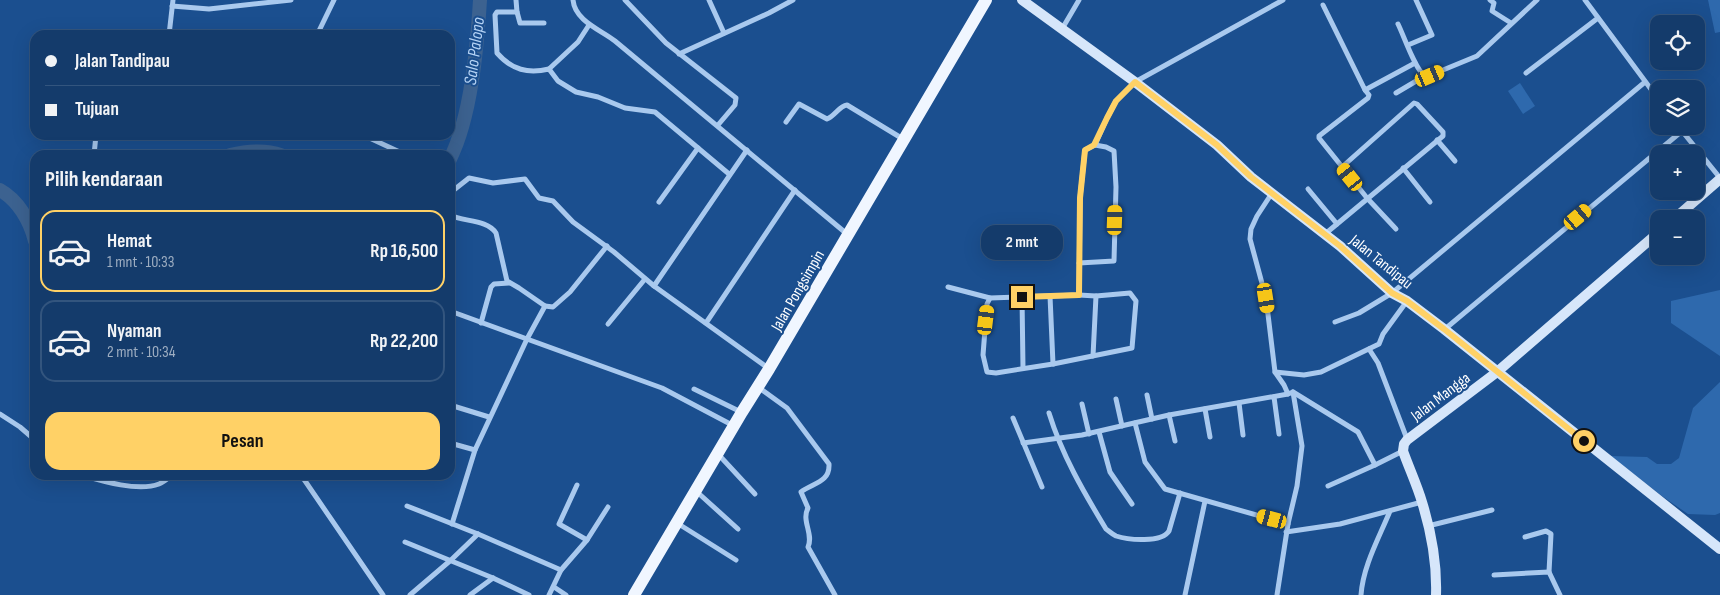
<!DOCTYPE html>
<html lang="id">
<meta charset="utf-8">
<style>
:root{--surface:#143b6b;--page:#1d4271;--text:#f1f3f6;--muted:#9dadc1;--line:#33557e;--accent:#ffd166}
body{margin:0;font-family:"Sofia Sans Condensed",sans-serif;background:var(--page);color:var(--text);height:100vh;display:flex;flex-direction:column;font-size:19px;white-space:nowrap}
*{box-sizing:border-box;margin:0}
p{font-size:16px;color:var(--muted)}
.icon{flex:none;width:28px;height:28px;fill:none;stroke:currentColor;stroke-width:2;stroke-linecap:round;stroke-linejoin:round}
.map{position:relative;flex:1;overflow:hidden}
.details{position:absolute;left:30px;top:150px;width:425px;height:330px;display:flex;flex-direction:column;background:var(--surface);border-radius:15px;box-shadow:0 5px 20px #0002,0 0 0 1px var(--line)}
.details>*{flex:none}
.hud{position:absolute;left:30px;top:30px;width:425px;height:110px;border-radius:15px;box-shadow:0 5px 20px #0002,0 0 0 1px var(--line);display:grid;align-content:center;height:110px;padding:0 15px;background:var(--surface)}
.buttons{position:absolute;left:1650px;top:15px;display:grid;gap:10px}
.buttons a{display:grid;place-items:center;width:55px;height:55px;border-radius:10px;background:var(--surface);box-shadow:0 5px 20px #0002,0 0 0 1px var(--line);font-size:25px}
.end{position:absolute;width:22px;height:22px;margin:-11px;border:6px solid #ffd166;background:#111;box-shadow:0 0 0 2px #111}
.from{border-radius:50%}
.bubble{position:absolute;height:35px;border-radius:15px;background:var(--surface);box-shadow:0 5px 20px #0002,0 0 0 1px var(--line);font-size:16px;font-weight:700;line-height:35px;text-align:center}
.car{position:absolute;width:15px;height:30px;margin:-15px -8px;border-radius:6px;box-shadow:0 0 4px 1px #0007;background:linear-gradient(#f5c518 24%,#345 0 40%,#f5c518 0 76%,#345 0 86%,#f5c518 0)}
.hud b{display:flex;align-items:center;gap:18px;height:48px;font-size:19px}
.hud b+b{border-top:1px solid var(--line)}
.hud i{width:12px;height:12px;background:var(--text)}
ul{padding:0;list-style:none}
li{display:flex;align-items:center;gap:15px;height:82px;margin:0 10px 8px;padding:0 5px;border:2px solid var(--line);border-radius:15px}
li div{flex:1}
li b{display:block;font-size:19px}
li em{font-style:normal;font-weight:700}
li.on{border-color:var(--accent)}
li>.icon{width:45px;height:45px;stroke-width:1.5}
h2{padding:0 15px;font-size:22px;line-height:60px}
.cta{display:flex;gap:10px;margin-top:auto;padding:10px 15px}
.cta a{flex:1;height:58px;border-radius:15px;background:var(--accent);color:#111;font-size:20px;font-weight:700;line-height:58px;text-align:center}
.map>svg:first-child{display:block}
</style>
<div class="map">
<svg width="1720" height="595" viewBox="0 0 1720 595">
<rect width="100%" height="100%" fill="#1b4f8f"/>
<g fill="#2e69ad">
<path d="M1708 0H1720V32L1715 33Z"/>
<path d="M1520 83 1535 106 1523 114 1508 91Z"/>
<path d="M1720 290V356L1671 323V301Z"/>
<path d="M1720 382V513L1715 515 1688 514 1662 496 1610 456 1647 457 1657 464H1671L1679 458 1693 408Z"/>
</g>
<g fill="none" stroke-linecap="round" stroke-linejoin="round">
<g stroke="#3c6290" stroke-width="14">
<path d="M230 155C247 151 264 149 281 155"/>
<path d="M450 159C471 117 477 48 480 0"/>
<path d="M0 190C18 200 30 221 35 241"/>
</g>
<g stroke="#a9c9ee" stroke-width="5">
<path d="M516 0 517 12H497L495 15 497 53C512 70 528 74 549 69L558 81 576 92 598 97 625 108 655 112 698 148 659 202"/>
<path d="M573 0C575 21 601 30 615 41L847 234"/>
<path d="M625 0 666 43 736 98 735 105 718 125"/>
<path d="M709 0 724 33"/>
<path d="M1490 0 1494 3 1492 11 1511 23"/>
<path d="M1585 0 1659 100"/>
<path d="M1323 5 1365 90 1415 63"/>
<path d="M172 6 209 9 291 0"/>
<path d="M517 12 520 23H544"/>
<path d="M1398 24C1404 36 1416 72 1426 77L1477 56 1537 0"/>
<path d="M1062 29 1079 0"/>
<path d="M169 35 173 0"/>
<path d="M317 35 334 0"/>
<path d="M1408 45 1432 35 1416 0"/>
<path d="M679 54 769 13 793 0"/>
<path d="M549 69 578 42 589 25"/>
<path d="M1526 73 1598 18"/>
<path d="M1365 90 1369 95 1368 98 1319 136V138L1367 198 1396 229"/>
<path d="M1396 93 1423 77"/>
<path d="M786 122 799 104 827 119C835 116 839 106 847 105L903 139"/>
<path d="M1678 126 1720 178"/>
<path d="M363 135 404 154"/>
<path d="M285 137V135"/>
<path d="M1437 140 1455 161"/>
<path d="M698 148 729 174"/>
<path d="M94 155 96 135"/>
<path d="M1403 168 1430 202"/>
<path d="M1308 189 1337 224"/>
<path d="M450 193 469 178 493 183 525 179 539 198 553 201 573 222 614 252 654 286 768 368"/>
<path d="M1272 193 1257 216 1251 229 1250 239 1266 298 1275 372 1284 385 1288 394 1293 392 1302 446 1297 486 1288 524 1277 595"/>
<path d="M450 215C463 222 487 219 496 233L507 281 519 288 545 306"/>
<path d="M1325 234 1443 136V132L1417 104 1414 103 1342 167"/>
<path d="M1079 263 1114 261 1116 187 1114 151 1106 147 1095 145"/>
<path d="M654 286 747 150"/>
<path d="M948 287 990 298 1079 295 1080 198 1085 150 1095 145 1107 118 1116 101 1135 82 1283 0"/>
<path d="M1050 296 1053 364"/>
<path d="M1022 297 1023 368"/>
<path d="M990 298 987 304 983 355 987 372 996 373 1053 364 1132 348 1136 301 1130 293 1096 296 1079 295"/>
<path d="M450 311 662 388 734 426"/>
<path d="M1335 322 1359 313 1392 293 1645 82"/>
<path d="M481 323 491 287 494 284 509 283"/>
<path d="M706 323 795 190"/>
<path d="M608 324 645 279"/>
<path d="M1445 329 1682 131"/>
<path d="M1369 349 1378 363 1407 439"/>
<path d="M1093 356 1096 296"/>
<path d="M1275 372 1304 375 1321 372 1379 344 1383 334 1407 301"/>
<path d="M758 387 787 408 829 464C830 483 812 483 801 492L808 508C801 521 814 534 808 547L835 595"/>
<path d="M694 389 741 412"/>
<path d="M1293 392 1358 432 1375 465 1403 451"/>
<path d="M1147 395 1152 419"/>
<path d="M1274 397 1279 434"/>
<path d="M1116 399 1122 426"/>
<path d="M1239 403 1243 435"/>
<path d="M1082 404 1089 434"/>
<path d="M450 405 489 417"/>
<path d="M1205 409 1210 437"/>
<path d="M1049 413C1062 455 1083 491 1106 529 1109 531 1112 534 1116 536 1128 540 1162 543 1169 531L1180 493"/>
<path d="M0 414 20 427 35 440"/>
<path d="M1169 415 1175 441"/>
<path d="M1013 418 1042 487"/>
<path d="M1135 423 1145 462 1165 489 1288 524"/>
<path d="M1099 432 1110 472 1132 504"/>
<path d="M450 443 475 450 527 339 545 306 553 307 570 292 607 246"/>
<path d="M1023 443 1082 435 1169 415 1288 394"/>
<path d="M718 454 755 494"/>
<path d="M82 475C102 481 138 492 159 484 164 482 168 478 172 475"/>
<path d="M301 475 383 595"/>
<path d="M1328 486 1375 465"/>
<path d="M696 491 738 529"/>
<path d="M407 506 478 534 561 570 549 595"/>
<path d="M677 523 736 560"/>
<path d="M452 524 475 450"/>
<path d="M1428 526 1492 510"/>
<path d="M1286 532 1340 524 1422 502"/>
<path d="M1525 537 1546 531 1551 534 1549 572"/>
<path d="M587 540 608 507"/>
<path d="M405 542 493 578 529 595"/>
<path d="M561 570 587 540 559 524 577 485"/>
<path d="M1494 575 1549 572 1560 595"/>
<path d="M554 587 566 595"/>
<path d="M410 595 451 560 478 534"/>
<path d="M470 595 493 578"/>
<path d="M1185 595 1205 501"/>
<path d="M1361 595C1363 566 1379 538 1390 511"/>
</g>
<g stroke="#d6e6fa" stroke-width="10">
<path d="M1022 0 1135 82 1217 145 1251 177 1340 246 1392 293 1407 301 1444 329 1720 549"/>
<path d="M1674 219 1720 179"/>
<path d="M1436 595C1437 565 1431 531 1422 502 1417 485 1409 468 1403 451L1404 444 1407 440 1497 372 1659 232"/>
</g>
<path stroke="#f0f6ff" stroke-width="12" d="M634 595 742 412 769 369 986 0"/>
</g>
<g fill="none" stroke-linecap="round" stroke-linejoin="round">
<path stroke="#ffd166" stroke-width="6" d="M1022 297 1079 295 1080 198 1085 150 1094 145 1107 118 1116 101 1135 82 1217 145 1251 177 1340 246 1392 293 1407 301 1444 329 1584 441"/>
</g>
<g text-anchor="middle" stroke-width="4" stroke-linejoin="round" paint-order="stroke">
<g font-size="16" fill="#fff" stroke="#1b4f8f">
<text transform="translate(1382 261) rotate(39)" y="6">Jalan Tandipau</text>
<text transform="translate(797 290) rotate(-60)" y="6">Jalan Pongsimpin</text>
<text transform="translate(1440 396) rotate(-37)" y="6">Jalan Mangga</text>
</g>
<g font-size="18" font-style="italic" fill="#b5d3f5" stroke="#1b4f8f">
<text transform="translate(474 51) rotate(-83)" y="6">Salo Palopo</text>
</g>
</g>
</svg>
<div class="buttons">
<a><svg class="icon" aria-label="locate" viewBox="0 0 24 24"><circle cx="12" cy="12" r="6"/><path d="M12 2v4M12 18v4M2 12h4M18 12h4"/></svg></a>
<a><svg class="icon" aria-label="layers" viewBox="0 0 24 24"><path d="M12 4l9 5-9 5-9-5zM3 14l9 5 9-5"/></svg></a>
<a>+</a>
<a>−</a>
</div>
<i class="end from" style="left:1584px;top:441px"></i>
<i class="end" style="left:1022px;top:297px"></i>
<div class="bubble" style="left:981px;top:225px;width:82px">2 mnt</div>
<i class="car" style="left:1430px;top:76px;rotate:67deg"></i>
<i class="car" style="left:1350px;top:177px;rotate:321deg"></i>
<i class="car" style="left:1578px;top:217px;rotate:50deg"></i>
<i class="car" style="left:1115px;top:220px;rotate:2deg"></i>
<i class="car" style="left:1266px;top:298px;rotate:171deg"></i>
<i class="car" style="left:986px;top:320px;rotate:7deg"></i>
<i class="car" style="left:1272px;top:519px;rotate:285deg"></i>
<div class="hud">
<b><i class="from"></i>Jalan Tandipau</b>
<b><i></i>Tujuan</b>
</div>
<section class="details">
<h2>Pilih kendaraan</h2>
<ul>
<li class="on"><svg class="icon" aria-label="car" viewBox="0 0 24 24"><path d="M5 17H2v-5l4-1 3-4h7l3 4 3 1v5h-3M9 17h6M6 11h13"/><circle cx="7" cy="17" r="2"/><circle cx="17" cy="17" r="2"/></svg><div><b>Hemat</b><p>1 mnt · 10:33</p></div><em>Rp 16,500</em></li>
<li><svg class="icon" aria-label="car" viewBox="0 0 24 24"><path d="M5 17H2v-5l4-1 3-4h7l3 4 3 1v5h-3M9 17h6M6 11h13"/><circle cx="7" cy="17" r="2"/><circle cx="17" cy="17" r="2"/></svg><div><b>Nyaman</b><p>2 mnt · 10:34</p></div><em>Rp 22,200</em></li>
</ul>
<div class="cta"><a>Pesan</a></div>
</section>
</div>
